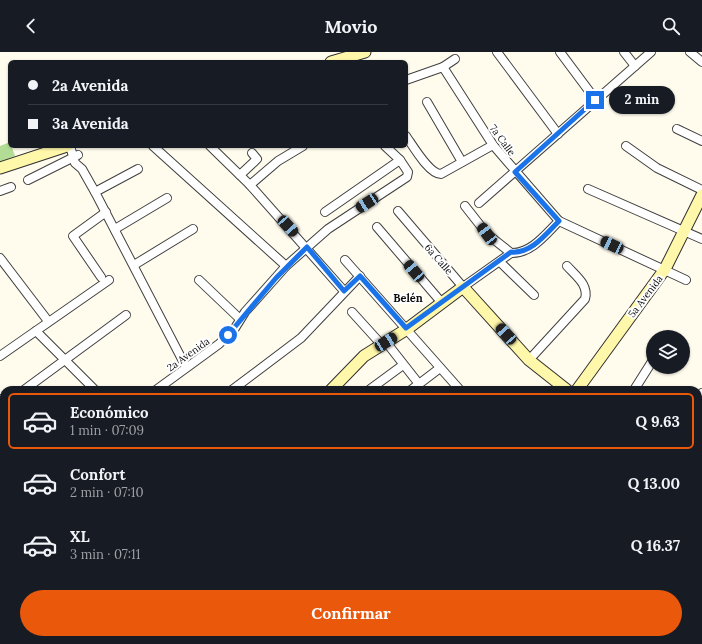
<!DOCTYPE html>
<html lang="es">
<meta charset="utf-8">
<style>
:root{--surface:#171b24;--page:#242831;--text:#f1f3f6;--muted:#9ea1a6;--line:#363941;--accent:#ea580c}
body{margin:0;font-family:Lora,serif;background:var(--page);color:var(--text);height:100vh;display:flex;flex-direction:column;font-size:15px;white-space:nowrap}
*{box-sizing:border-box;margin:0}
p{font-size:13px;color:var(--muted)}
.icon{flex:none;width:22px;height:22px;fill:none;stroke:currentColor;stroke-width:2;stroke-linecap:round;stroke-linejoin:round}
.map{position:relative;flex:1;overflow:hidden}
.side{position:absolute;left:0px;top:334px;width:702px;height:258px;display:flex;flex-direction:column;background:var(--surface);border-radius:12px 12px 0 0;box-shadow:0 1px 3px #0004}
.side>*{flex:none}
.hud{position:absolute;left:8px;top:8px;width:400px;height:88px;border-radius:6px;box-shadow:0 1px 3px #0004;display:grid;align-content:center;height:88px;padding:0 20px;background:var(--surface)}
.controls{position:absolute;left:646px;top:278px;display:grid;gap:8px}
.controls a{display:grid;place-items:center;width:44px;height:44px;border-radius:50%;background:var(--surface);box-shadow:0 1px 3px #0004;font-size:20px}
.end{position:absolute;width:18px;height:18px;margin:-9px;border:5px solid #1a73e8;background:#fff;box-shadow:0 0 0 2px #fff}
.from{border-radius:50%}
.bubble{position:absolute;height:28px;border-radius:14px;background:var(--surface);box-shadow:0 1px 3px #0004;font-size:13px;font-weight:800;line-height:28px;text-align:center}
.car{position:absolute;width:12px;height:24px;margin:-12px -6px;border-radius:5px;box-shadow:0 0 3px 1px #0007;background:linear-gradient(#222 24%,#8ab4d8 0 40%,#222 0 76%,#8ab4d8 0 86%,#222 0)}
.hud b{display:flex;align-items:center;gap:14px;height:38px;font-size:15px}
.hud b+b{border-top:1px solid var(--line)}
.hud i{width:10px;height:10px;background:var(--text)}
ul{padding:7px 0 0;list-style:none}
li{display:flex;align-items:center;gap:12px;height:56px;margin:0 8px 6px;padding:0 12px;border:2px solid transparent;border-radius:6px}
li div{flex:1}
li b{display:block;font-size:15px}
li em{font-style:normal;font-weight:800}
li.selected{border-color:var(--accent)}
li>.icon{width:36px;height:36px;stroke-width:1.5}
.button{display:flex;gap:8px;margin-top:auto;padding:8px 20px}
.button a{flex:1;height:46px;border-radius:24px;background:var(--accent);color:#fff;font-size:16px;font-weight:800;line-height:46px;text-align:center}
header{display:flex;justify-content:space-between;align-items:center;height:52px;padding:0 20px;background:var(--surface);font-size:18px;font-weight:800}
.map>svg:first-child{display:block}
</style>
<header><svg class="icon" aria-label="back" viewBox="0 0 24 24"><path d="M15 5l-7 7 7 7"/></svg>Movio<svg class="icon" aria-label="search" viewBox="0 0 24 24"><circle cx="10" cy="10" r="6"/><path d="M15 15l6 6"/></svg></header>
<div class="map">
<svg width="702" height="592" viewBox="0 0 702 592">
<rect width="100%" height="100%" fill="#fffcee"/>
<g fill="#d0ebb6">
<path d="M702 570V592H649L653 588H698V575Z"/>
<path d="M92 588H141L144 592H86Z"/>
</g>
<path fill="#b3dc95" d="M10 90 15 104 0 110V94Z"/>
<path fill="#e3f2c8" d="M325 588H372L367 592H329Z"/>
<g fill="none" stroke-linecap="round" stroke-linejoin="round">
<defs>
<g id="street">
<path d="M497 0 558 82"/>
<path d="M560 0 595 47"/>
<path d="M624 0 635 14"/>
<path d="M690 0 702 10"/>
<path d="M443 15 493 93 559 169 686 228"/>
<path d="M406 28 443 15 455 7"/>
<path d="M427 50 462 110"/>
<path d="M677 77 702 89"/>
<path d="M406 84C413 94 429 122 441 122L493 93"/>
<path d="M70 94 75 111 82 117 95 140 186 315"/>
<path d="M153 94 286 214"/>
<path d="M210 94 250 133 344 239"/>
<path d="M626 94 657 116 702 138"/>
<path d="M240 123 255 109 257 107 252 101"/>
<path d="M28 128 78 103"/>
<path d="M250 133 278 109 303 94"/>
<path d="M588 137 702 187"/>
<path d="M0 139 11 135"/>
<path d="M95 140 138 117"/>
<path d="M479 151 651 0"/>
<path d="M465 154 487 182 511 201"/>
<path d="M398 159 463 235 511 201C531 202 546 182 559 169"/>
<path d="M325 160 400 108"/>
<path d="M377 175 442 251"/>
<path d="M115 177 167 146"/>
<path d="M0 206 48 269"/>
<path d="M345 208 460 338"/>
<path d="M500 210 534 243"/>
<path d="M134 213 193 177"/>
<path d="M101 225 73 184 106 160"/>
<path d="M199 228 240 267"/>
<path d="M352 260 381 292"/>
<path d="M36 279 95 338"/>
<path d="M386 290 419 332"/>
<path d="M0 304 109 228"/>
<path d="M529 308 585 247C589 233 576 224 567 214"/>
<path d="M24 338 126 263"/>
<path d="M156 338 219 292 235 276 245 260 286 214 328 177 407 125 408 120 400 108 385 94"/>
<path d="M232 338 301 286 360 224"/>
<path d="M369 338 403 313"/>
<path d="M411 338 440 316"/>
<path d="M634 338 653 308"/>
<path d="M0 347 4 352"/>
<path d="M698 350 702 341"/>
<path d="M698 356 702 358"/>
<path d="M698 382 702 384"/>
<path d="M0 423 4 419"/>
<path d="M0 480 4 483"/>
<path d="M698 486 702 489"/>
<path d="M0 494 4 491"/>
<path d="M698 559 701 561"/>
<path d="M0 569 4 574"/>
<path d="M143 588 146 592"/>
<path d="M179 588 182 592"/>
<path d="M248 588 251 592"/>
<path d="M280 588 283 592"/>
<path d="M467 588 479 592"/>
</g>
<g id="secondary">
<path d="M331 10 365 0"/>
<path d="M0 116 67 94"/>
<path d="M331 338 364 304 407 277 463 235 529 308 567 338"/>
<path d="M577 338 665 217 702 143"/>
<path d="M698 444 702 446"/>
<path d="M698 520 702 517"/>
<path d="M24 592 30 588"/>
<path d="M593 592 599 588"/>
</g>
</defs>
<use href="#street" stroke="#404040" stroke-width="10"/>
<use href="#secondary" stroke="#2f2f2f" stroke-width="13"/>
<use href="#street" stroke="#fff" stroke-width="8"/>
<use href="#secondary" stroke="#fff7a9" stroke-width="11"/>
</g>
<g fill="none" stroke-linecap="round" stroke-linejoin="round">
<path stroke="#1a73e8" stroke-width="5" d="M228 283 276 226 307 195 344 239 360 224 406 276 511 200C531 202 546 182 559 169L515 120 595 48"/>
</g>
<g text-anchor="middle" stroke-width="4" stroke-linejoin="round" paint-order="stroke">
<g font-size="10" fill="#0d0d0d" stroke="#fff">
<text transform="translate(503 88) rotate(54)" y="4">7a Calle</text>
<text transform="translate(439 207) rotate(49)" y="4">6a Calle</text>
<text transform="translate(645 244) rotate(-53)" y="4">5a Avenida</text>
<text transform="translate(188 302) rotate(-36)" y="4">2a Avenida</text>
</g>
<g font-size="11" font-weight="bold" fill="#0d0d0d" stroke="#fff">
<text x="408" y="250">Belén</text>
</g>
</g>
</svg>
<div class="controls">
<a><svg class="icon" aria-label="layers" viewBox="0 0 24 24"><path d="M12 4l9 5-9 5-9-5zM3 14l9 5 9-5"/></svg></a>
</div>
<i class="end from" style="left:228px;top:283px"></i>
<i class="end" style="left:595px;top:48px"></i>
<div class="bubble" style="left:609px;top:34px;width:66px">2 min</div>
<i class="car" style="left:367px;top:151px;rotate:237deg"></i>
<i class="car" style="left:288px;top:174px;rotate:138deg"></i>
<i class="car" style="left:487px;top:182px;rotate:323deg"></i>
<i class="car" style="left:612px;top:193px;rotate:295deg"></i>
<i class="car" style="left:414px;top:219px;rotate:320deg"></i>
<i class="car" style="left:506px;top:282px;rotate:318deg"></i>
<i class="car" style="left:386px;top:290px;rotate:58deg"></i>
<div class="hud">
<b><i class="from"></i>2a Avenida</b>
<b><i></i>3a Avenida</b>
</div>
<section class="side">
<ul>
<li class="selected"><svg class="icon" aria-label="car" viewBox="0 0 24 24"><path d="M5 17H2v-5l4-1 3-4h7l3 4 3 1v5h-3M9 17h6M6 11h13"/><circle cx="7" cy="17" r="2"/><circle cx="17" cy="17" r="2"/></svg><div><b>Económico</b><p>1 min · 07:09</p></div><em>Q 9.63</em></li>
<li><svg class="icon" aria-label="car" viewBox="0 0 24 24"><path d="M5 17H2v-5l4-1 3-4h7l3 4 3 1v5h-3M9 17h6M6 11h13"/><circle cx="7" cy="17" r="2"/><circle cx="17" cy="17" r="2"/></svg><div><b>Confort</b><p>2 min · 07:10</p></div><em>Q 13.00</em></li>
<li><svg class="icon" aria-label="car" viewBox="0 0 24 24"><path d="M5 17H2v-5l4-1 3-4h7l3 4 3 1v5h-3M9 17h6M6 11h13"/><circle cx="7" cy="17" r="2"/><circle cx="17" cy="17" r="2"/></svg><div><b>XL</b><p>3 min · 07:11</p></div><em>Q 16.37</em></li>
</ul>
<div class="button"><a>Confirmar</a></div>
</section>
</div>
